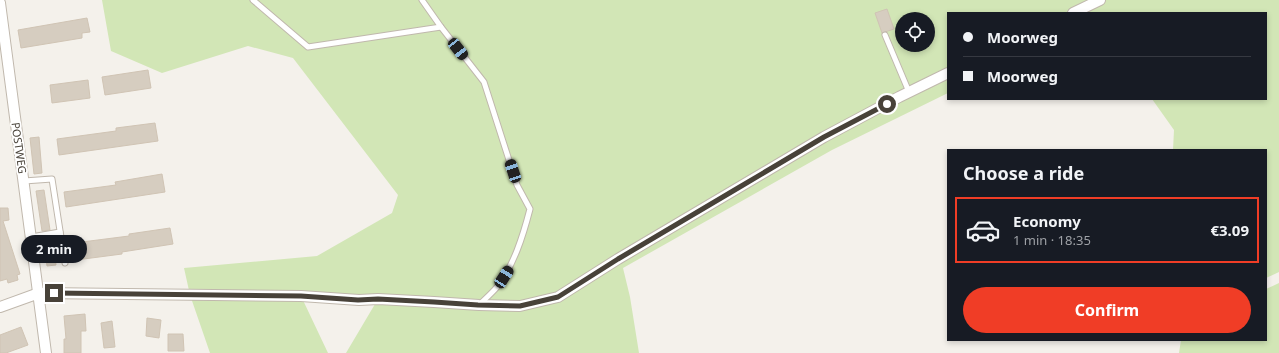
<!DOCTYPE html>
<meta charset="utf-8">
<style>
:root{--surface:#171b24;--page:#20242c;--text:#f1f3f6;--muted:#9ea1a6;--line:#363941;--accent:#f03d26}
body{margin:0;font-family:"Noto Sans",sans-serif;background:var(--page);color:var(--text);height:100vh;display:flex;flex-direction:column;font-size:15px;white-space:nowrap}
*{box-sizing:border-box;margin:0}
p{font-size:13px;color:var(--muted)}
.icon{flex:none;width:22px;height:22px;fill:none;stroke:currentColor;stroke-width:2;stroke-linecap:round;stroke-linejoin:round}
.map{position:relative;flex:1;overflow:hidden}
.panel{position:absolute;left:947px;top:149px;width:320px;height:192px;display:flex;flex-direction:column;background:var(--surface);border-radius:0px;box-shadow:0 2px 6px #0003}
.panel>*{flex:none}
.hud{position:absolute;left:947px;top:12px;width:320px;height:88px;border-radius:0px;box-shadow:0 2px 6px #0003;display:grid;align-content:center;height:88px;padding:0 16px;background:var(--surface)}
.tools{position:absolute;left:895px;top:12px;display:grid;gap:8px}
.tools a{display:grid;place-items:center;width:40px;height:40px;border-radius:50%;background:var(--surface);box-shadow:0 2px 6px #0003;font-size:20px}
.end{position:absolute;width:18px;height:18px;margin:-9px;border:5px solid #484239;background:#fff;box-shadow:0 0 0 2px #fff}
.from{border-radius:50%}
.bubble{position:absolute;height:28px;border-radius:14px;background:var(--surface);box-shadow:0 2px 6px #0003;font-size:13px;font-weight:700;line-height:28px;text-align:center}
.car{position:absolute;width:12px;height:24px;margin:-12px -6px;border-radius:5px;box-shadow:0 0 3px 1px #0007;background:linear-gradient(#222 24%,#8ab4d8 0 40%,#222 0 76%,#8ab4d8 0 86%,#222 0)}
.hud b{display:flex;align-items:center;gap:14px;height:38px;font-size:15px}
.hud b+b{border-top:1px solid var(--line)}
.hud i{width:10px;height:10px;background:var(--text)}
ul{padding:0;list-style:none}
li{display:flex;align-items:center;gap:12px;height:66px;margin:0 8px 6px;padding:0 8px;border:2px solid transparent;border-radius:0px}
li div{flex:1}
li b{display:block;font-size:15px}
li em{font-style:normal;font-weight:700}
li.current{border-color:var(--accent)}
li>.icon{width:36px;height:36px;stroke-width:1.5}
h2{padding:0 16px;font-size:18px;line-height:48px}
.primary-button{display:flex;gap:8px;margin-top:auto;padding:8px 16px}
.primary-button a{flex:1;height:46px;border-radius:24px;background:var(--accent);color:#fff;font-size:16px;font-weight:700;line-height:46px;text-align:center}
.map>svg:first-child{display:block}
</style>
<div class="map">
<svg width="1279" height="353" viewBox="0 0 1279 353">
<rect width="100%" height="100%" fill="#f4f1eb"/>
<g fill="#d2e6b6" fill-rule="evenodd">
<path d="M102 0H1279V272L1266 278V150H1173L1174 130 1152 99H1266V13H948V93L832 150 623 268 630 297 639 353H346L378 299 301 296 328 353H210L190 295 184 268 317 256 392 213 398 195 293 58 248 46 162 73 111 51ZM902 19H928V45H902Z"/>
<path d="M1279 283V353H1179L1181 340H1266V289Z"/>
</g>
<g fill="#d6cdc0" stroke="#d0c4b4">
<path d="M887 9 894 29 882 33 875 13Z"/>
<path d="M87 18 90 32 82 33V38L21 48 18 30Z"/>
<path d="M148 70 151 88 105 95 102 77Z"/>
<path d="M88 80 90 98 52 103 50 85Z"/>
<path d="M155 123 158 141 59 155 57 139 116 131V128Z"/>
<path d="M39 137 42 173 34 174 30 138Z"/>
<path d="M162 174 165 192 66 207 64 192 116 185 115 182Z"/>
<path d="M44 190 50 230 42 231 36 191Z"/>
<path d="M0 208H8L9 220 3 221 20 274 17 275 18 280 8 283 7 279 0 281Z"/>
<path d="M170 228 173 244 122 252V254L76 260 74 243 129 236V234Z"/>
<path d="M53 238 56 265 47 266 44 239Z"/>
<path d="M85 314 86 331H81V353H64V339H66L64 316Z"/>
<path d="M147 318 161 320 159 338 146 336Z"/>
<path d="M112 321 115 347 104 348 101 323Z"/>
<path d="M21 327 28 345 6 353H0V335Z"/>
<path d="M168 334H183L184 351H168Z"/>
</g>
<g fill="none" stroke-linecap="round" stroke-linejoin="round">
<defs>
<g id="service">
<path d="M253 0 308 47 441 27"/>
<path d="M422 0 441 27 484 82 517 185 530 209C523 236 514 265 497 287 492 293 485 299 479 305"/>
<path d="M885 35 909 92"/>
<path d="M24 181 52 179 65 263"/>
<path d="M31 237 60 232"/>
</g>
<g id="minor">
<path d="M0 3 46 353"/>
<path d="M1073 13 1100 0"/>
<path d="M0 307 39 293 301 296 359 300 378 299 434 302 479 305 520 306 558 297 618 259 824 137 899 97 948 73"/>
</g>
</defs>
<use href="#service" stroke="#c0b8ad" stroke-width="7"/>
<use href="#minor" stroke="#c0b8ad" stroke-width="12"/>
<use href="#service" stroke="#fff" stroke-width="5"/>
<use href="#minor" stroke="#fff" stroke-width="10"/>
</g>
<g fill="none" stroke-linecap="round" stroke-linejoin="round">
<path stroke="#484239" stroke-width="5" d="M54 293 301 296 358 300 378 299 434 302 478 305 520 306 558 297 618 259 738 188 824 137 887 104"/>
</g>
<g text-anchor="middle" stroke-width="3.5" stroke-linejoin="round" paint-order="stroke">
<g font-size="11" fill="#484239" stroke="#fff">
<text transform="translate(19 148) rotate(82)" y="4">POSTWEG</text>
</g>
</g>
</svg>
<div class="tools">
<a><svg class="icon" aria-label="locate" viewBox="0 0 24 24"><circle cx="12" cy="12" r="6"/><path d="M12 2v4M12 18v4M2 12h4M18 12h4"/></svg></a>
</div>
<i class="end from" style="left:887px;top:104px"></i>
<i class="end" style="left:54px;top:293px"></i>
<div class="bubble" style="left:21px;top:235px;width:66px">2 min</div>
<i class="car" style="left:458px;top:49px;rotate:142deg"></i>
<i class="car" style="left:513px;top:171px;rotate:342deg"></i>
<i class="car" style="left:504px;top:277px;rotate:33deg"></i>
<div class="hud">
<b><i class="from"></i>Moorweg</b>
<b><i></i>Moorweg</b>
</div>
<section class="panel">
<h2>Choose a ride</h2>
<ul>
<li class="current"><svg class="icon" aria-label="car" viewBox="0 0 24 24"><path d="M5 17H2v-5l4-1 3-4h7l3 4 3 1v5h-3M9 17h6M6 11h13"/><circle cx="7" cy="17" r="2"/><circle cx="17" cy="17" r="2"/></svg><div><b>Economy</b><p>1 min · 18:35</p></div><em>€3.09</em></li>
</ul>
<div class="primary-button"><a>Confirm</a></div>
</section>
</div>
